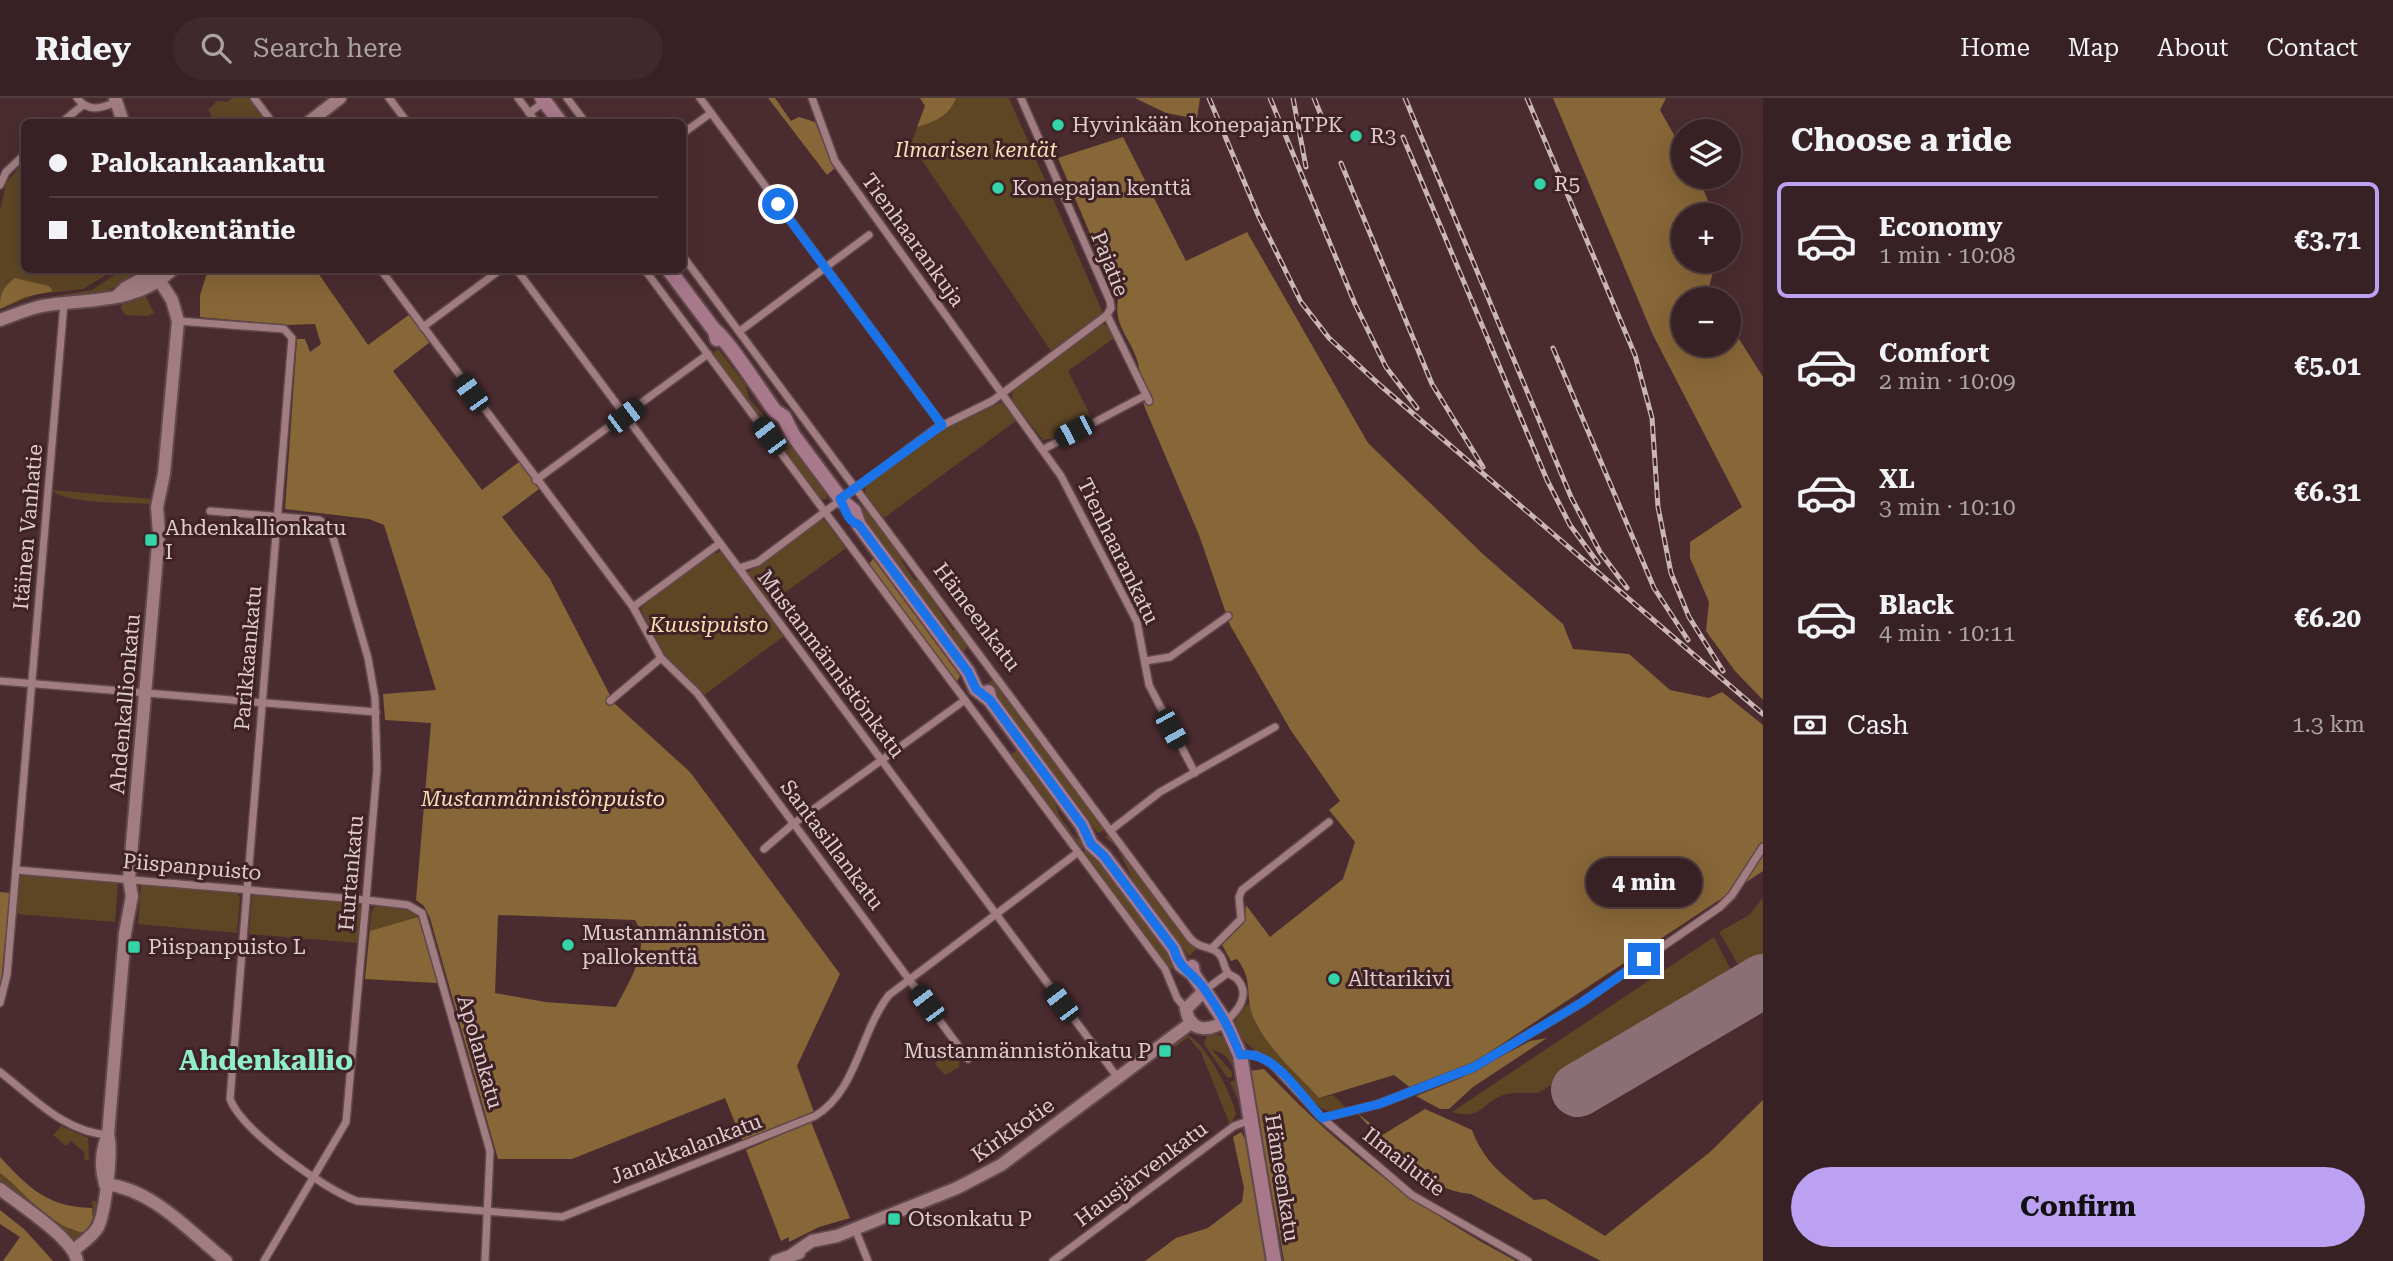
<!DOCTYPE html>
<meta charset="utf-8">
<style>
:root{--surface:#382124;--page:#3f292c;--text:#f1f3f6;--muted:#aba3a6;--line:#523e41;--accent:#bca0f2}
body{margin:0;font-family:"Roboto Serif",serif;background:var(--page);color:var(--text);height:100vh;display:flex;flex-direction:column;font-size:26px;white-space:nowrap}
*{box-sizing:border-box;margin:0}
p{font-size:23px;color:var(--muted)}
.icon{flex:none;width:38px;height:38px;fill:none;stroke:currentColor;stroke-width:2;stroke-linecap:round;stroke-linejoin:round}
.map{position:relative;flex:1;overflow:hidden}
.panel{display:flex;flex-direction:column;background:var(--surface);width:630px}
.panel>*{flex:none}
.banner{position:absolute;left:21px;top:21px;width:665px;height:154px;border-radius:10px;box-shadow:0 7px 28px #0002,0 0 0 2px var(--line);display:grid;align-content:center;height:154px;padding:0 28px;background:var(--surface)}
.fabs{position:absolute;left:1671px;top:21px;display:grid;gap:14px}
.fabs a{display:grid;place-items:center;width:70px;height:70px;border-radius:50%;background:var(--surface);box-shadow:0 7px 28px #0002,0 0 0 2px var(--line);font-size:35px}
.end{position:absolute;width:32px;height:32px;margin:-16px;border:9px solid #1a73e8;background:#fff;box-shadow:0 0 0 4px #fff}
.from{border-radius:50%}
.bubble{position:absolute;height:49px;border-radius:24px;background:var(--surface);box-shadow:0 7px 28px #0002,0 0 0 2px var(--line);font-size:23px;font-weight:700;line-height:49px;text-align:center}
.car{position:absolute;width:21px;height:42px;margin:-21px -10px;border-radius:9px;box-shadow:0 0 5px 2px #0007;background:linear-gradient(#222 24%,#8ab4d8 0 40%,#222 0 76%,#8ab4d8 0 86%,#222 0)}
.banner b{display:flex;align-items:center;gap:24px;height:66px;font-size:26px}
.banner b+b{border-top:2px solid var(--line)}
.banner i{width:18px;height:18px;background:var(--text)}
ul{padding:0;list-style:none}
li{display:flex;align-items:center;gap:21px;height:116px;margin:0 14px 10px;padding:0 14px;border:4px solid transparent;border-radius:10px}
li div{flex:1}
li b{display:block;font-size:26px}
li em{font-style:normal;font-weight:700}
li.selected{border-color:var(--accent)}
li>.icon{width:63px;height:63px;stroke-width:1.5}
h2{padding:0 28px;font-size:32px;line-height:84px}
.pay{display:flex;align-items:center;gap:18px;height:77px;padding:0 28px;font-size:26px}
.pay p{margin-inline-start:auto}
.button{display:flex;gap:14px;margin-top:auto;padding:14px 28px}
.button a{flex:1;height:80px;border-radius:42px;background:var(--accent);color:#111;font-size:28px;font-weight:700;line-height:80px;text-align:center}
header{display:flex;align-items:center;gap:42px;box-sizing:border-box;height:98px;padding:0 35px;background:var(--surface);border-bottom:2px solid var(--line)}
header strong{font-size:33px}
nav{display:flex;gap:38px;margin-inline-start:auto;font-size:24px}
.search{width:490px;height:63px;background:var(--page);display:flex;align-items:center;gap:18px;box-sizing:border-box;padding:0 24px;border-radius:38px;color:var(--muted);font-size:26px}
main{display:flex;flex:1;min-height:0}
.map>svg:first-child{display:block}
</style>
<header>
<strong>Ridey</strong>
<div class="search"><svg class="icon" aria-label="search" viewBox="0 0 24 24"><circle cx="10" cy="10" r="6"/><path d="M15 15l6 6"/></svg>Search here</div>
<nav><a>Home</a><a>Map</a><a>About</a><a>Contact</a></nav>
</header>
<main>
<div class="map">
<svg width="1763" height="1163" viewBox="0 0 1763 1163">
<rect width="100%" height="100%" fill="#4a2c30"/>
<g fill="#5e4625">
<path d="M232 0H249L267 24H204L212 18 208 12 217 3 227 4Z"/>
<path d="M920 0H1009L1103 215 1051 253 911 46 925 8Z"/>
<path d="M24 64V172H114L83 191 37 196 0 211V113L6 85Z"/>
<path d="M122 172H132L136 179 100 196 8 213 34 202 92 192Z"/>
<path d="M144 195 154 215 147 218 126 217 121 211 122 204Z"/>
<path d="M1103 226 1110 229 1117 238 1068 273 1092 321 1053 340 1043 342 1012 302 1013 291Z"/>
<path d="M718 251 745 286 749 301 775 330 770 334 713 256Z"/>
<path d="M1002 304 1017 322 884 420 865 395 866 388 944 330Z"/>
<path d="M779 333 826 396 827 401H821L773 337Z"/>
<path d="M52 392 153 401 152 406C133 405 63 406 52 392Z"/>
<path d="M865 408 903 460 902 464 915 483 919 481 953 533 956 531 968 548 963 554 858 413Z"/>
<path d="M821 422 826 423 846 450 768 507 748 480V474Z"/>
<path d="M721 454 784 538 703 598 662 555 641 511 645 505 711 456Z"/>
<path d="M992 582 995 583 1105 732 1098 735 987 586Z"/>
<path d="M1017 652 1054 702 1059 717 1073 737 1085 747 1081 751 1011 656Z"/>
<path d="M1109 737 1196 851 1189 858 1134 784 1117 749 1105 739Z"/>
<path d="M1089 749 1177 867 1170 872 1084 754Z"/>
<path d="M24 776 118 784 115 824 16 816 19 780Z"/>
<path d="M144 786 236 793 240 800 237 835 138 826 141 787Z"/>
<path d="M256 795 356 804 361 810 358 845 249 836 252 799Z"/>
<path d="M1763 800V863L1743 875 1719 834 1749 817Z"/>
<path d="M380 807 415 813 438 885 365 881 371 815 375 808Z"/>
<path d="M1714 839 1734 878 1538 995C1528 995 1513 994 1503 997 1480 1006 1483 1022 1452 1014Z"/>
<path d="M1249 905C1263 943 1292 970 1319 1000L1333 997 1346 1010C1339 1012 1331 1014 1325 1012 1311 1007 1296 984 1286 974 1269 958 1209 935 1249 905Z"/>
<path d="M1215 935C1239 943 1239 992 1243 1013L1230 984 1236 982C1234 967 1228 955 1212 952L1232 974V979H1227L1204 946 1207 937Z"/>
<path d="M1186 937C1204 941 1233 998 1236 1016L1230 1027 1201 954 1188 939 1175 949 1174 944Z"/>
<path d="M950 944 960 956 959 969 945 977 935 966Z"/>
<path d="M61 1028 88 1040 89 1062H84L85 1055 71 1043 66 1048 53 1037Z"/>
<path d="M0 1075 42 1112 72 1132 93 1120 92 1103H97L93 1128 78 1142 71 1140 0 1084Z"/>
</g>
<g fill="#876637" fill-rule="evenodd">
<path d="M768 0H775L791 23 799 19 815 24 835 70 827 77Z"/>
<path d="M920 0H956C948 19 936 23 917 29L925 8Z"/>
<path d="M1135 0H1200L1197 21 1166 15Z"/>
<path d="M1553 0H1666L1660 12 1683 53 1684 79H1698L1714 117H1684V163H1716L1708 193 1714 201H1684V247H1729V225L1763 279V602L1735 573 1706 533 1709 504 1690 460V444L1742 409 1653 237Z"/>
<path d="M1123 39 1186 163 1247 134 1368 345 1484 457 1563 526 1573 551 1629 556 1670 592 1709 600 1722 594 1763 627V773L1473 965 1412 991 1394 977 1319 1000C1297 976 1269 952 1255 923 1243 898 1255 884 1237 861L1231 863 1222 847 1244 825 1246 807 1270 839 1343 781 1355 744 1329 712 1340 703 1290 631 1230 527 1199 437 1145 310C1140 295 1142 280 1138 265 1132 242 1113 228 1118 202L1058 60Z"/>
<path d="M208 172H316L368 247 410 216 430 244 393 273 482 392 519 364 539 391 502 419 550 481 614 605 690 674 840 876 797 968 814 1014 742 1042 725 1000 572 1061H498L430 820 424 808 416 802 431 625 385 622 383 596 436 592 384 427 369 421 285 411 297 241H305L310 254 321 246 315 226 285 227 200 219V197ZM498 817 635 822C652 850 629 884 616 909L545 904 495 895Z"/>
<path d="M15 180 49 188 53 193 25 199 0 211C0 196 2 190 15 180Z"/>
<path d="M874 460 961 576 957 584 869 466Z"/>
<path d="M0 794 10 795 0 893Z"/>
<path d="M418 819 438 885 365 881 370 833Z"/>
<path d="M1547 940 1473 989 1449 1011H1440L1416 998 1461 980 1530 943Z"/>
<path d="M1264 971C1343 1054 1415 1109 1516 1163H1284C1274 1099 1259 1037 1249 973Z"/>
<path d="M1763 1002V1163H1601L1471 1096C1426 1093 1386 1047 1357 1015L1384 1036 1425 1011 1472 1032C1485 1067 1507 1080 1534 1102L1545 1101 1605 1138 1710 1054Z"/>
<path d="M811 1024 850 1120 819 1129 789 1144V1139L781 1143 746 1052Z"/>
<path d="M1241 1034 1248 1046 1267 1163H1145L1176 1140 1208 1130 1242 1104 1244 1090 1233 1039Z"/>
<path d="M0 1059C29 1090 47 1109 92 1110L93 1120 85 1135C50 1129 27 1096 0 1075Z"/>
<path d="M0 1112 24 1131 53 1163H3L20 1139 0 1126Z"/>
</g>
<g fill="none" stroke-linecap="round" stroke-linejoin="round">
<path stroke="#8a7074" stroke-width="54" d="M1578 992 1763 883"/>
<defs>
<g id="minor">
<path d="M77 0C89 15 101 10 117 4"/>
<path d="M254 0 272 24"/>
<path d="M389 0 407 24"/>
<path d="M518 0 536 24"/>
<path d="M567 0 585 24"/>
<path d="M700 0 942 327"/>
<path d="M812 0 835 63 1061 378 1137 524 1149 587 1195 675"/>
<path d="M1021 0 1110 203 1111 210 1107 217"/>
<path d="M529 15 544 4"/>
<path d="M62 24 83 7"/>
<path d="M682 36 711 15"/>
<path d="M0 87 6 74 24 57"/>
<path d="M682 157 1190 840C1198 849 1204 848 1214 852 1225 858 1222 867 1228 875 1230 878 1235 878 1237 881 1251 896 1238 913 1226 923"/>
<path d="M381 172 633 509 661 560 697 595 968 961"/>
<path d="M517 172 1118 980"/>
<path d="M645 172 1165 871 1177 900 1186 911"/>
<path d="M1107 217 1149 303"/>
<path d="M178 223 284 231 292 240 230 1001C243 1034 324 1091 357 1103L562 1119 815 1018C857 993 860 934 889 897L1077 755"/>
<path d="M423 229 500 172"/>
<path d="M740 233 869 137"/>
<path d="M1044 351 1146 297"/>
<path d="M536 382 708 256"/>
<path d="M210 413 319 422 330 429 368 560 375 600 377 671 366 802 346 1024 264 1163"/>
<path d="M739 470 758 464 935 331 992 303 1107 217"/>
<path d="M633 509 720 445"/>
<path d="M1145 563 1170 559 1228 518"/>
<path d="M0 583 376 614"/>
<path d="M610 603 661 560"/>
<path d="M1111 732 1160 694 1275 629"/>
<path d="M764 751 793 726 965 602"/>
<path d="M16 772 366 802 408 807 422 815 490 1053 485 1163"/>
<path d="M1211 851 1241 821 1239 799 1242 792 1329 724"/>
<path d="M1205 892 1228 875"/>
<path d="M0 905 7 877 64 205"/>
<path d="M1240 957H1257L1272 966 1322 1020 1412 1097 1528 1163"/>
<path d="M0 974C34 1000 64 1034 108 1037"/>
<path d="M1322 1020 1379 1006 1474 969 1581 905 1720 809 1732 797 1763 749"/>
<path d="M855 1131 868 1163"/>
<path d="M1053 1163 1234 1028 1251 1022"/>
</g>
<g id="tertiary">
<path d="M115 0 123 24"/>
<path d="M309 24 340 0"/>
<path d="M117 198 125 190 158 172"/>
<path d="M0 222C14 217 28 211 42 208 90 200 134 207 172 172"/>
<path d="M1205 892 1186 911C1190 934 1208 934 1225 923"/>
<path d="M105 1086C100 1069 101 1053 108 1037L125 835 132 798 129 781 159 435 157 409 164 376 178 223 172 202 154 174"/>
<path d="M105 1086C153 1091 190 1134 226 1163"/>
<path d="M0 1091C19 1106 73 1140 77 1163"/>
<path d="M74 1152C82 1145 93 1138 98 1129 105 1115 113 1052 108 1037"/>
<path d="M793 1156 812 1143 837 1138 957 1090 1001 1067 1191 925"/>
<path d="M776 1163 799 1155"/>
</g>
<g id="secondary">
<path d="M542 0 560 24"/>
<path d="M669 172 715 233 717 241"/>
<path d="M715 233C726 239 763 297 775 313L784 319 793 337 843 404 854 413 859 427 968 574 976 591 990 602"/>
<path d="M988 594 990 602 1082 727 1091 746 1104 758 1174 851 1181 867 1193 876"/>
<path d="M1192 869 1193 876 1225 923 1240 957 1274 1163"/>
</g>
</defs>
<use href="#minor" stroke="#60484b" stroke-width="10"/>
<use href="#tertiary" stroke="#60484b" stroke-width="16"/>
<use href="#secondary" stroke="#60484b" stroke-width="18"/>
<use href="#minor" stroke="#a17d81" stroke-width="7"/>
<use href="#tertiary" stroke="#a17d81" stroke-width="12"/>
<use href="#secondary" stroke="#a8788b" stroke-width="14"/>
<defs>
<g id="rail">
<path d="M1209 0 1259 119 1301 204 1329 240 1381 288 1763 616"/>
<path d="M1270 0 1355 206 1386 269 1417 310"/>
<path d="M1293 0 1306 69"/>
<path d="M1314 0 1325 27"/>
<path d="M1405 0 1571 399 1600 454 1627 490"/>
<path d="M1527 0 1635 257 1652 320 1658 409 1671 475 1689 519 1723 573"/>
<path d="M1403 39 1547 382 1570 427 1598 465"/>
<path d="M1341 65 1432 286 1483 369"/>
<path d="M1553 250 1654 490 1688 542"/>
</g>
</defs>
<use href="#rail" stroke="#cab5b7" stroke-width="5"/>
<use href="#rail" stroke="#3f2226" stroke-width="2.5" stroke-dasharray="8" stroke-linecap="butt"/>
</g>
<g fill="none" stroke-linecap="round" stroke-linejoin="round">
<path stroke="#1a73e8" stroke-width="9" d="M778 106 942 327 840 401C847 413 845 421 859 427L968 574 976 591 990 602 1082 727 1091 746 1104 758 1174 851C1178 869 1192 875 1203 889 1218 910 1231 932 1240 957 1274 951 1301 998 1322 1020L1379 1006 1474 969 1581 905 1644 861"/>
</g>
<g fill="#32d4a8" stroke="#3f2226" stroke-width="2.5">
<circle cx="1058" cy="27" r="7"/>
<circle cx="1356" cy="38" r="7"/>
<circle cx="1540" cy="86" r="7"/>
<circle cx="998" cy="90" r="7"/>
<rect x="144" y="435" width="14" height="14" rx="3.5"/>
<circle cx="568" cy="847" r="7"/>
<rect x="127" y="842" width="14" height="14" rx="3.5"/>
<circle cx="1334" cy="881" r="7"/>
<rect x="1158" y="946" width="14" height="14" rx="3.5"/>
<rect x="887" y="1114" width="14" height="14" rx="3.5"/>
</g>
<g text-anchor="middle" stroke-width="6" stroke-linejoin="round" paint-order="stroke">
<g font-size="21" fill="#dfcccd" stroke="#3f2226" text-anchor="start">
<text x="1072" y="34">Hyvinkään konepajan TPK</text>
<text x="1370" y="45">R3</text>
<text x="1554" y="93">R5</text>
<text x="1012" y="97">Konepajan kenttä</text>
<text x="165" y="437">Ahdenkallionkatu<tspan x="165" dy="24">I</tspan></text>
<text x="582" y="842">Mustanmännistön<tspan x="582" dy="24">pallokenttä</tspan></text>
<text x="148" y="856">Piispanpuisto L</text>
<text x="1348" y="888">Alttarikivi</text>
<text x="1151" y="960" text-anchor="end">Mustanmännistönkatu P</text>
<text x="908" y="1128">Otsonkatu P</text>
</g>
<g font-size="21" font-style="italic" fill="#fedfb5" stroke="#3f2226">
<text x="976" y="59">Ilmarisen kentät</text>
<text x="709" y="534">Kuusipuisto</text>
<text x="543" y="708">Mustanmännistönpuisto</text>
</g>
<g font-size="21" fill="#dfcccd" stroke="#3f2226">
<text transform="translate(913 142) rotate(54)" y="7">Tienhaarankuja</text>
<text transform="translate(1110 166) rotate(68)" y="7">Pajatie</text>
<text transform="translate(28 429) rotate(-85)" y="7">Itäinen Vanhatie</text>
<text transform="translate(1118 453) rotate(64)" y="7">Tienhaarankatu</text>
<text transform="translate(977 519) rotate(53)" y="7">Hämeenkatu</text>
<text transform="translate(248 560) rotate(-85)" y="7">Parikkaankatu</text>
<text transform="translate(831 566) rotate(53)" y="7">Mustanmännistönkatu</text>
<text transform="translate(125 606) rotate(-85)" y="7">Ahdenkallionkatu</text>
<text transform="translate(832 747) rotate(53)" y="7">Santasillankatu</text>
<text transform="translate(192 769) rotate(5)" y="7">Piispanpuisto</text>
<text transform="translate(351 775) rotate(-85)" y="7">Hurtankatu</text>
<text transform="translate(480 954) rotate(74)" y="7">Apolankatu</text>
<text transform="translate(1013 1032) rotate(-35)" y="7">Kirkkotie</text>
<text transform="translate(686 1051) rotate(-21)" y="7">Janakkalankatu</text>
<text transform="translate(1404 1064) rotate(38)" y="7">Ilmailutie</text>
<text transform="translate(1141 1076) rotate(-37)" y="7">Hausjärvenkatu</text>
<text transform="translate(1282 1080) rotate(81)" y="7">Hämeenkatu</text>
</g>
<g font-size="28" font-weight="bold" fill="#90edcc" stroke="#3f2226">
<text x="266" y="972">Ahdenkallio</text>
</g>
</g>
</svg>
<div class="fabs">
<a><svg class="icon" aria-label="layers" viewBox="0 0 24 24"><path d="M12 4l9 5-9 5-9-5zM3 14l9 5 9-5"/></svg></a>
<a>+</a>
<a>−</a>
</div>
<i class="end from" style="left:778px;top:106px"></i>
<i class="end" style="left:1644px;top:861px"></i>
<div class="bubble" style="left:1586px;top:760px;width:116px">4 min</div>
<i class="car" style="left:471px;top:295px;rotate:324deg"></i>
<i class="car" style="left:625px;top:318px;rotate:53deg"></i>
<i class="car" style="left:1074px;top:333px;rotate:243deg"></i>
<i class="car" style="left:769px;top:338px;rotate:323deg"></i>
<i class="car" style="left:1171px;top:631px;rotate:151deg"></i>
<i class="car" style="left:1061px;top:905px;rotate:323deg"></i>
<i class="car" style="left:927px;top:906px;rotate:323deg"></i>
<div class="banner">
<b><i class="from"></i>Palokankaankatu</b>
<b><i></i>Lentokentäntie</b>
</div>
</div>
<section class="panel">
<h2>Choose a ride</h2>
<ul>
<li class="selected"><svg class="icon" aria-label="car" viewBox="0 0 24 24"><path d="M5 17H2v-5l4-1 3-4h7l3 4 3 1v5h-3M9 17h6M6 11h13"/><circle cx="7" cy="17" r="2"/><circle cx="17" cy="17" r="2"/></svg><div><b>Economy</b><p>1 min · 10:08</p></div><em>€3.71</em></li>
<li><svg class="icon" aria-label="car" viewBox="0 0 24 24"><path d="M5 17H2v-5l4-1 3-4h7l3 4 3 1v5h-3M9 17h6M6 11h13"/><circle cx="7" cy="17" r="2"/><circle cx="17" cy="17" r="2"/></svg><div><b>Comfort</b><p>2 min · 10:09</p></div><em>€5.01</em></li>
<li><svg class="icon" aria-label="car" viewBox="0 0 24 24"><path d="M5 17H2v-5l4-1 3-4h7l3 4 3 1v5h-3M9 17h6M6 11h13"/><circle cx="7" cy="17" r="2"/><circle cx="17" cy="17" r="2"/></svg><div><b>XL</b><p>3 min · 10:10</p></div><em>€6.31</em></li>
<li><svg class="icon" aria-label="car" viewBox="0 0 24 24"><path d="M5 17H2v-5l4-1 3-4h7l3 4 3 1v5h-3M9 17h6M6 11h13"/><circle cx="7" cy="17" r="2"/><circle cx="17" cy="17" r="2"/></svg><div><b>Black</b><p>4 min · 10:11</p></div><em>€6.20</em></li>
</ul>
<div class="pay"><svg class="icon" aria-label="cash" viewBox="0 0 24 24"><path d="M3 7h18v10H3z"/><circle cx="12" cy="12" r="2"/></svg>Cash<p>1.3 km</p></div>
<div class="button"><a>Confirm</a></div>
</section>
</main>
